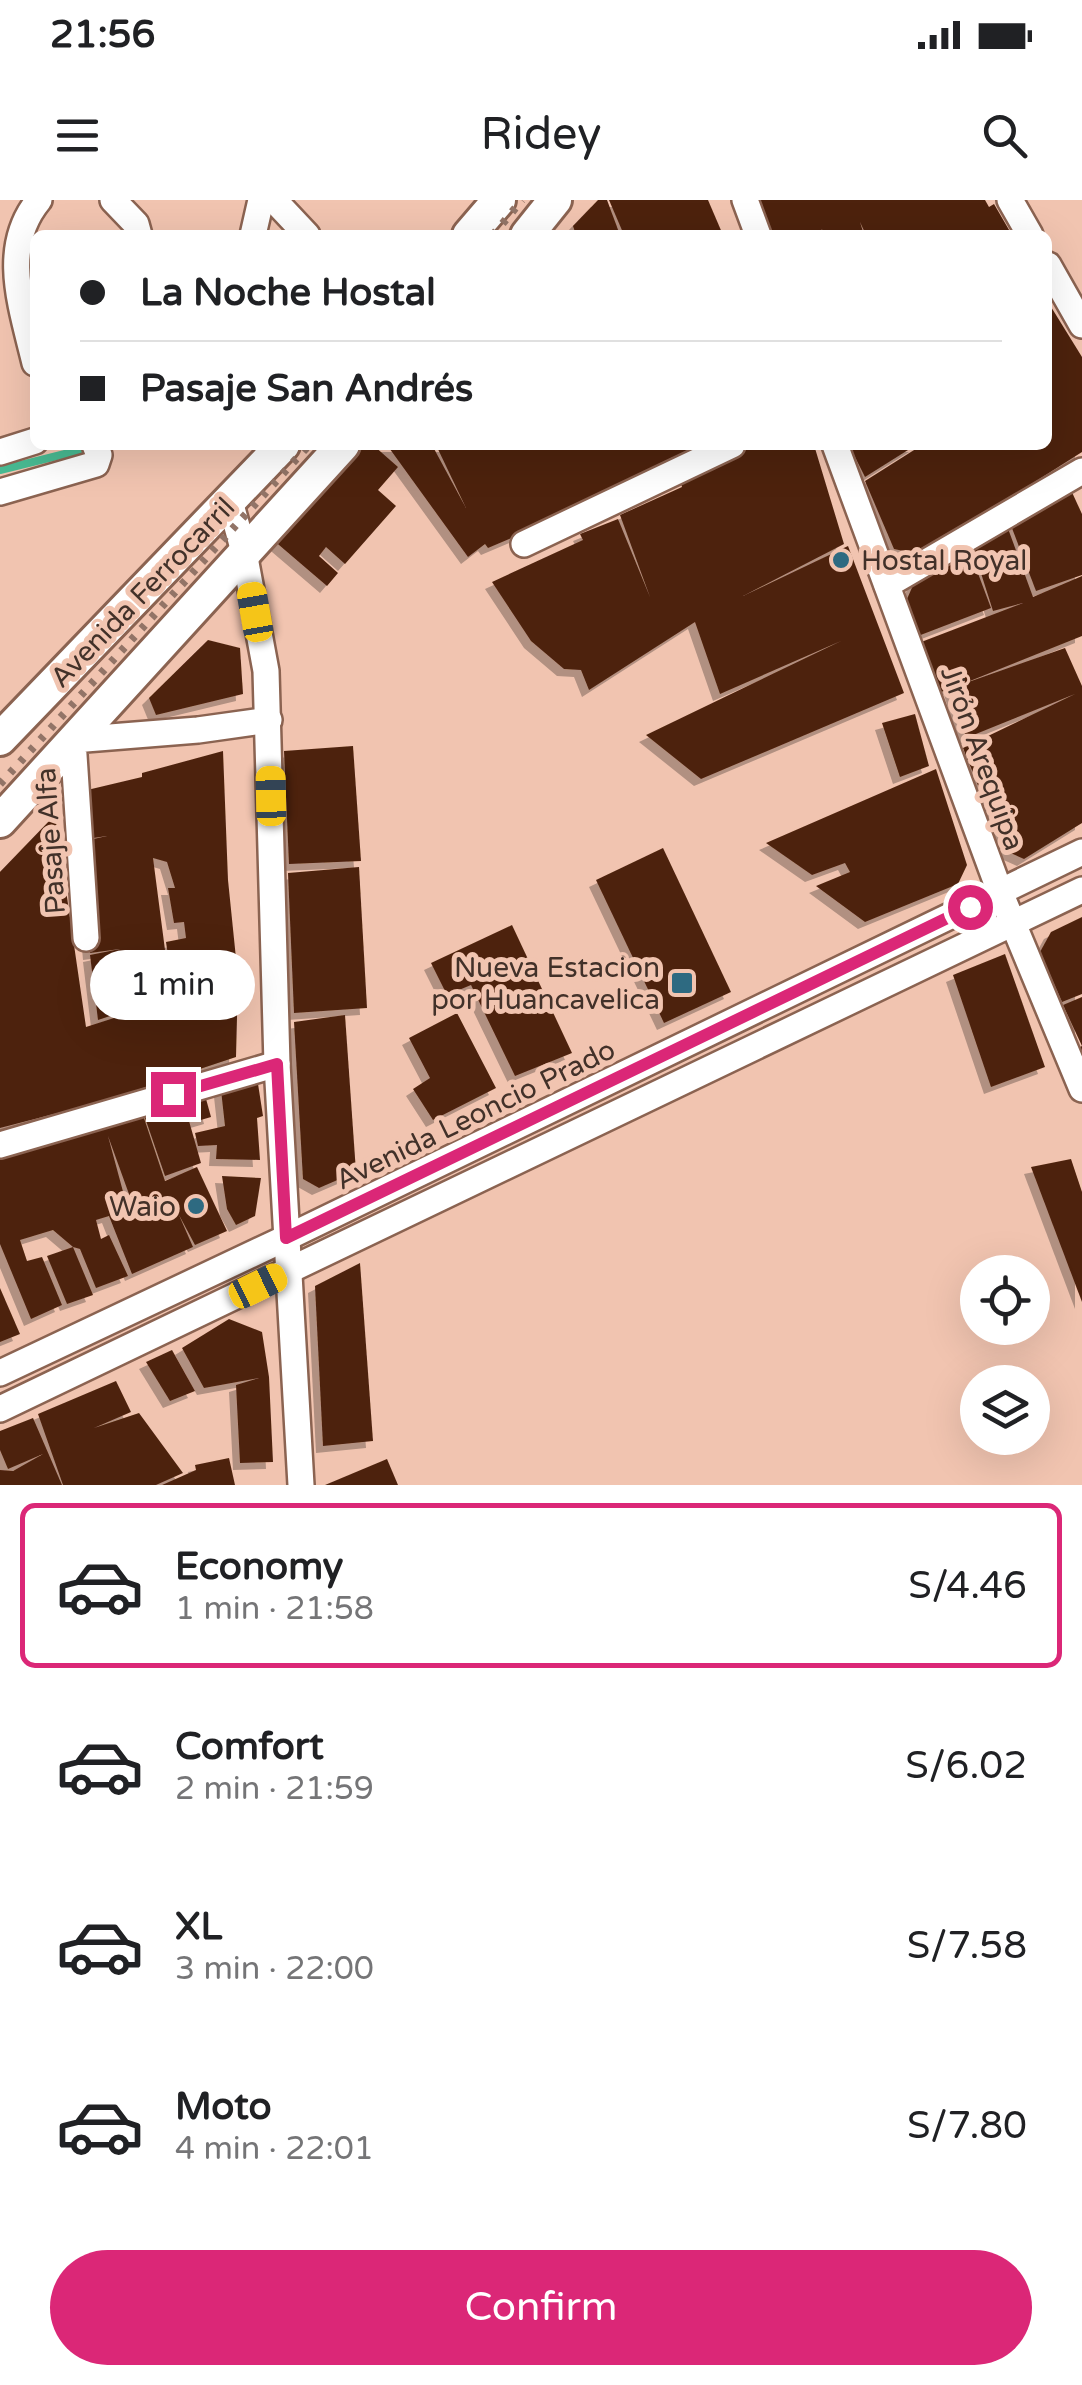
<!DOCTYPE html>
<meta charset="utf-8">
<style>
:root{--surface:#fff;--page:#f6f6f6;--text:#202124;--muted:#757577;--line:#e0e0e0;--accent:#db2777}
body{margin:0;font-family:"Varela Round",sans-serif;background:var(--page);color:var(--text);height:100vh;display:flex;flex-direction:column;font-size:38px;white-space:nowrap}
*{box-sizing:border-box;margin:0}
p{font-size:32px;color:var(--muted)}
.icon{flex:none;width:55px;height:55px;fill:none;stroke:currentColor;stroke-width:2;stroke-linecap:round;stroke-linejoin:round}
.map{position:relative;height:1285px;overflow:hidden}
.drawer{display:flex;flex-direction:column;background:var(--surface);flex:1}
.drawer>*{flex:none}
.hud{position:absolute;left:30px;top:30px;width:1022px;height:220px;border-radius:15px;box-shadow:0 10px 40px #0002;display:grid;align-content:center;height:220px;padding:0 50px;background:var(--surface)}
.tools{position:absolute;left:960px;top:1055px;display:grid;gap:20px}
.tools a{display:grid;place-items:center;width:90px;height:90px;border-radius:50%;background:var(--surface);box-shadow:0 10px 40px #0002;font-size:50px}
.end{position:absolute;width:45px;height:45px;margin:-22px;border:12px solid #db2777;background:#fff;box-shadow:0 0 0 5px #fff}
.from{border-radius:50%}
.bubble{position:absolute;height:70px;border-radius:35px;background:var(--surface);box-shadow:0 10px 40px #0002;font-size:32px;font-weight:600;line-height:70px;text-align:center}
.car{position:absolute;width:30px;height:60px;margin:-30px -15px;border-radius:12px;box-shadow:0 0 8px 2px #0007;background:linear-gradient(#f5c518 24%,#345 0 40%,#f5c518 0 76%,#345 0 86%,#f5c518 0)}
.hud b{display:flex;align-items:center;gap:35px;height:95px;font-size:38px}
.hud b+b{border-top:2px solid var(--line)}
.hud i{width:25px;height:25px;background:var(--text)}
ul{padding:18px 0 0;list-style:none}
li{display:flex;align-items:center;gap:30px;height:165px;margin:0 20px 15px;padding:0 30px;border:5px solid transparent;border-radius:15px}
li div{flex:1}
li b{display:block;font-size:38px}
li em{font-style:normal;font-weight:600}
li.selected{border-color:var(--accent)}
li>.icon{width:90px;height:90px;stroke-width:1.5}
.action{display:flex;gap:20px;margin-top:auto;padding:20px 50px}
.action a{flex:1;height:115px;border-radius:60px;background:var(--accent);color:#fff;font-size:40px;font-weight:600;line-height:115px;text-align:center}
.status{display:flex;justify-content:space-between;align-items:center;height:70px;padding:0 50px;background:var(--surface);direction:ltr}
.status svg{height:28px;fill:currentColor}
header{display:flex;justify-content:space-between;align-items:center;height:130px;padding:0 50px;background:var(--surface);font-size:45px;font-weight:600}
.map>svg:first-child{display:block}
</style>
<div class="status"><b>21:56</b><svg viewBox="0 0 49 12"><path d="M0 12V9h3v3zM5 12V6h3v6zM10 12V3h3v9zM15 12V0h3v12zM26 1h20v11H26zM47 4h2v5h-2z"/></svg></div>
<header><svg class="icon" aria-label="menu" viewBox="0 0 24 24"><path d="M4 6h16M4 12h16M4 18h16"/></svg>Ridey<svg class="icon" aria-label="search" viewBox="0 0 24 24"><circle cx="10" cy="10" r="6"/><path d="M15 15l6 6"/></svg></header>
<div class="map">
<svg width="1082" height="1285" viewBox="0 0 1082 1285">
<defs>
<filter id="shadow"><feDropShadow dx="-7" dy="7" stdDeviation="0" flood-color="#0004"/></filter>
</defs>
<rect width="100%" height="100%" fill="#f1c4b0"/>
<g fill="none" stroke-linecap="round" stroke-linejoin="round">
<path stroke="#48b991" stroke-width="8" d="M0 270 93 247"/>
</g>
<g fill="#4e230d" fill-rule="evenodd" filter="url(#shadow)">
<path d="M598 0H607L620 35H576L573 26Z"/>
<path d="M609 0H708L723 35H624Z"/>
<path d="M752 0H985L989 7 994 4 1012 35H866L860 22 864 35H813L823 29 809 35H767Z"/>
<path d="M1048 102 1082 157V252L965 326 913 353 894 349 865 281 922 245H1048Z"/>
<path d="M355 245H373L398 267 378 290 396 306 345 364 326 347 319 356 338 373 327 386 272 339Z"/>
<path d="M387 245H432L466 308 436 245H708L675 262 673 257 542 325 488 348 485 344 468 357Z"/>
<path d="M751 245H814L844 344 743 396 848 346 904 493 701 579 646 535 841 441 720 494 695 422 589 490 581 470 564 469 531 441 492 382 583 340 580 334 618 319 650 397 620 315 682 287 681 284 715 269 712 264Z"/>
<path d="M849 245H916L865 277Z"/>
<path d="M1070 288 1082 314V375L1036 391 1010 323Z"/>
<path d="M1006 323 1033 397 1082 376V436L960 485 1065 448 1082 486V623L1024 659 1004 650 963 548 1075 494 966 538 951 488 941 492 916 444 1023 403 993 411 972 345Z"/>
<path d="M967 344 991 408 918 436 903 408 918 374Z"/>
<path d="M208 440 240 448 243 494 156 515 149 498Z"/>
<path d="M915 514 929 566 900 577 882 523Z"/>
<path d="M353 546 361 661 289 664 284 551Z"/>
<path d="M223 551 228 680 238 778 236 857 104 901 0 928V672L55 615 86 827 232 780 174 795 166 742 186 738 184 722 174 723 168 688H175L167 662 153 658 171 796 98 820 90 755 120 749 90 753 80 642 107 636 80 640 83 591 142 577V573Z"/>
<path d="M936 569 967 665 958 684 865 722 816 686 850 672 845 663 812 675 766 643Z"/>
<path d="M663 648 731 792 664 823 596 680Z"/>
<path d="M359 667 367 808 294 813 288 673Z"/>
<path d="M1082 717V794L1062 802 1040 752 1051 732Z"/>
<path d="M512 725 572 853 515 876 471 785 447 795 431 763Z"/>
<path d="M1005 754 1045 867 991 887 953 775Z"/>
<path d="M1082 797V859L1078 848 1082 846 1063 805Z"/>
<path d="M457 813 496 888 433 920 413 889 430 878 409 838Z"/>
<path d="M345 815 356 972 319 988 303 979 294 822Z"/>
<path d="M256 871 263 916 257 918 260 960 216 959 217 945 198 946 195 933 225 926 220 881Z"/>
<path d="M203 888 211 917 194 922 184 894Z"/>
<path d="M183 900 201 963 165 976 143 912Z"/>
<path d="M142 912 165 981 197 967 227 1031 195 1045 179 1015 193 1047 132 1074 109 1016 96 1020 101 1039 109 1035 128 1076 96 1088 80 1049 73 1047 53 1030 20 1040 27 1061 42 1057 62 1105 31 1119 0 1044V957L74 932 75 936 106 928 103 921ZM108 936 134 1008 128 1010Z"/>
<path d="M1071 959 1082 992V1102L1031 967Z"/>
<path d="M222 976 261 978 255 1016 236 1025 227 1009Z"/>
<path d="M73 1047 93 1095 67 1104 47 1056Z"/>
<path d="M360 1063 373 1241 323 1246 315 1086Z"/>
<path d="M0 1088 20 1134 0 1142Z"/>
<path d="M229 1119 262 1132 269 1177 273 1262 240 1263 236 1185 259 1178 204 1188 182 1148Z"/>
<path d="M172 1150 195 1191 170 1201 146 1162Z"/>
<path d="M116 1181 131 1212 94 1228 139 1213 183 1273 156 1285H63L38 1214Z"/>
<path d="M33 1218 62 1285H0V1270L13 1271 43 1254 8 1269 0 1250V1231Z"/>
<path d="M229 1258 235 1285H162L196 1270 195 1265Z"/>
<path d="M387 1259 398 1285H325Z"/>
</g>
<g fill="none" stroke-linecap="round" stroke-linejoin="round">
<defs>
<g id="minor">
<path d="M113 0 136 24 139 35"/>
<path d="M274 0 307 35"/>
<path d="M745 0 758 35"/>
<path d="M1010 0 1030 35"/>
<path d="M253 35 261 0"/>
<path d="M1048 65 1082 125"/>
<path d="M35 163C21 105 0 47 39 0"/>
<path d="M835 245 1000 692 1082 889"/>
<path d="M0 252 35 241"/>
<path d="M0 292 96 264 99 255 95 245"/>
<path d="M230 301 244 352 266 471 277 864 301 1285"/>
<path d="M524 344 732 245"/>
<path d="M887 385 1082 271"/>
<path d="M86 738 73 540 198 530 269 520"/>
<path d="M0 945 277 864"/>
<path d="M0 1173 286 1038 1082 652"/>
<path d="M0 1209 1082 690"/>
</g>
<g id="major">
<path d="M469 35 499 0"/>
<path d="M527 35 555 0"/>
<path d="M0 539 283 245"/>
<path d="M0 621 343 245"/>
</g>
</defs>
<use href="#minor" stroke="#8b6351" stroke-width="30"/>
<use href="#major" stroke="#8b6351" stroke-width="38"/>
<use href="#minor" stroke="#fff" stroke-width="25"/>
<use href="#major" stroke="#fff" stroke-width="32"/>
<g stroke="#927467" stroke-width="8" stroke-dasharray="5 10" stroke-linecap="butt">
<path d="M493 35 522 0"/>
<path d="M0 584 309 245"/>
</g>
</g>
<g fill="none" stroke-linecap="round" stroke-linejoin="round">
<path stroke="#db2777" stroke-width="12" d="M173 894 277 864 286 1038 970 707"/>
</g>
<g fill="#2e6a81" stroke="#f1c4b0" stroke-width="4">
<circle cx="841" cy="360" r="10"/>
<rect x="670" y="771" width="24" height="24" rx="5"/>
<circle cx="196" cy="1006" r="10"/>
</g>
<g text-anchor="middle" stroke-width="10" stroke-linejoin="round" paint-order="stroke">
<g font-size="28" fill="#423129" stroke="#f1c4b0" text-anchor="end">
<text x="861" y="370" text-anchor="start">Hostal Royal</text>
<text x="660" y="777">Nueva Estacion<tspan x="660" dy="32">por Huancavelica</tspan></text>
<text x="176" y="1016">Waio</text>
</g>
<g font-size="28" fill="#423129" stroke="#f1c4b0">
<text transform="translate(142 392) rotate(-46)" y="10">Avenida Ferrocarril</text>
<text transform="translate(983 558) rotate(70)" y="10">Jirón Arequipa</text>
<text transform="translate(50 641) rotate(-94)" y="10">Pasaje Alfa</text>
<text transform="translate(475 914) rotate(-26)" y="10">Avenida Leoncio Prado</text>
</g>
</g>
</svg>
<div class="tools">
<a><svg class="icon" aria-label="locate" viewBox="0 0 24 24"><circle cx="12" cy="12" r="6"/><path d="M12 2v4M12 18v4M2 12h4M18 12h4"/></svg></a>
<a><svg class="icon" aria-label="layers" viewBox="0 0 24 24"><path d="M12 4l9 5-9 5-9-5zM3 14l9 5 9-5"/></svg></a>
</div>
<i class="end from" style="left:970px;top:707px"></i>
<i class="end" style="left:173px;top:894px"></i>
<div class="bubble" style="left:90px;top:750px;width:165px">1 min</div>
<i class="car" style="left:255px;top:412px;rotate:350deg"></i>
<i class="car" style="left:271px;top:596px;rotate:359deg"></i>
<i class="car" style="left:258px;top:1086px;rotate:64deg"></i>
<div class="hud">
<b><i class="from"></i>La Noche Hostal</b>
<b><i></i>Pasaje San Andrés</b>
</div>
</div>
<section class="drawer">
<ul>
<li class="selected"><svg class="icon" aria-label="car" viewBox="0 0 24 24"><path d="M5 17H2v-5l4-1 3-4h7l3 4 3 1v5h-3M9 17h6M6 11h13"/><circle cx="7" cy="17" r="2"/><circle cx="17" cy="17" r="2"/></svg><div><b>Economy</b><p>1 min · 21:58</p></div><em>S/4.46</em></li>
<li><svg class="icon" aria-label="car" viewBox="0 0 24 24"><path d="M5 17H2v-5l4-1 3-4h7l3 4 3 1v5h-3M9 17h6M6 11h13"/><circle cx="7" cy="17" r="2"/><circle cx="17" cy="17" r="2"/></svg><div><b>Comfort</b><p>2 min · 21:59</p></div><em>S/6.02</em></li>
<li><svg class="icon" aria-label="car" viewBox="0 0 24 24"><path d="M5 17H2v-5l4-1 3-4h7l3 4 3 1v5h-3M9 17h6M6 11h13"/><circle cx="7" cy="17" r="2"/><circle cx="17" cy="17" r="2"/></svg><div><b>XL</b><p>3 min · 22:00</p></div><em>S/7.58</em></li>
<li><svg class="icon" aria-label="car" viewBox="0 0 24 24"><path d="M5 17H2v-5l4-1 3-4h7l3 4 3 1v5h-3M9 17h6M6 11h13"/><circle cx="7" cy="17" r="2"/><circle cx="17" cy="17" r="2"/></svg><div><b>Moto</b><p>4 min · 22:01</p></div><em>S/7.80</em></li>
</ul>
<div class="action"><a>Confirm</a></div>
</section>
